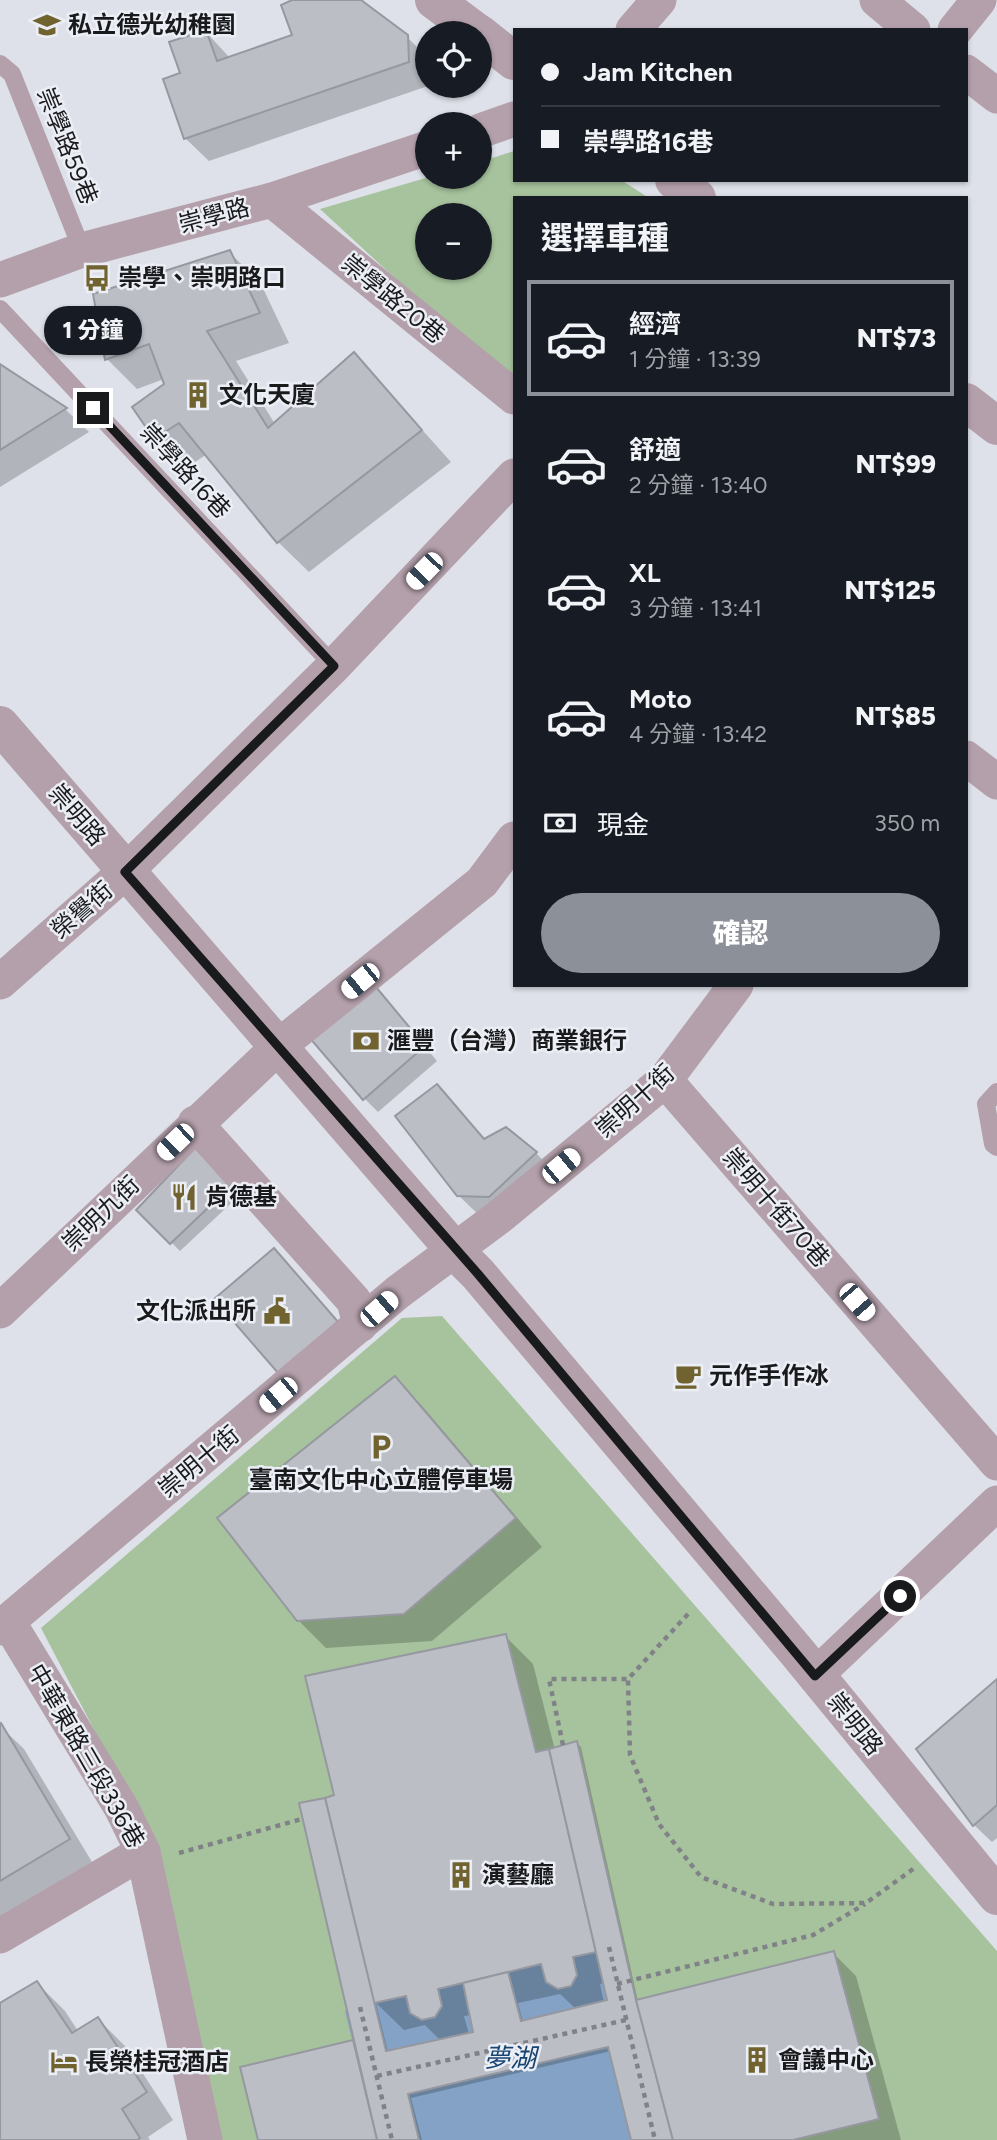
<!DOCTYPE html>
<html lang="zh-TW">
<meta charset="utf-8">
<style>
:root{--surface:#171b24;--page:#20242c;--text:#f1f3f6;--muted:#9ea1a6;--line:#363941;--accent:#8c9099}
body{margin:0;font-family:Figtree,"Noto Sans TC",sans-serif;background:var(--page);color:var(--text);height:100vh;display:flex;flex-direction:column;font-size:26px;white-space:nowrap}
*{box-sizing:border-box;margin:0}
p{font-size:23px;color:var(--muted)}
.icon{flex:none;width:38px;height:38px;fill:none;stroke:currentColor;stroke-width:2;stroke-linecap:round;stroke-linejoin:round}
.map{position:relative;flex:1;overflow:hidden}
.details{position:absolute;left:513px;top:196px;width:455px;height:791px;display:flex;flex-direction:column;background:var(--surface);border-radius:0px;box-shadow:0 2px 5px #0004}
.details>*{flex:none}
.top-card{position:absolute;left:513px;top:28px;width:455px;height:154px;border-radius:0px;box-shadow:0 2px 5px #0004;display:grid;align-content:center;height:154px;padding:0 28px;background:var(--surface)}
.fabs{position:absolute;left:415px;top:21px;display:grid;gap:14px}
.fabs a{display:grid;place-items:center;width:77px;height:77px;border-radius:50%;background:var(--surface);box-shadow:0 2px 5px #0004;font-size:35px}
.end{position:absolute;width:32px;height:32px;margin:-16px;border:9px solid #191a1c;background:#fff;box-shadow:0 0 0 4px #fff}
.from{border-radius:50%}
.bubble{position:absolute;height:49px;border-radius:24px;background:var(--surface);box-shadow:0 2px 5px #0004;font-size:23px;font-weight:800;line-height:49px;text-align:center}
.car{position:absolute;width:21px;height:42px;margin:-21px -10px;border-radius:9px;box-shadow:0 0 5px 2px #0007;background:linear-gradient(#fff 24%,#345 0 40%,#fff 0 76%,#345 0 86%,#fff 0)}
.top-card b{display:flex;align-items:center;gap:24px;height:66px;font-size:26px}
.top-card b+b{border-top:2px solid var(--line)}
.top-card i{width:18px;height:18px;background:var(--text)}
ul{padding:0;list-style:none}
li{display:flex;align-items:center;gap:21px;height:116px;margin:0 14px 10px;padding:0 14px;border:4px solid transparent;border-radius:0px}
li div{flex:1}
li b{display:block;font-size:26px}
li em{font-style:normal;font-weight:800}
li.on{border-color:var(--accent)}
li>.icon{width:63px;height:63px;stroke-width:1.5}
h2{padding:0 28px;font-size:32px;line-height:84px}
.pay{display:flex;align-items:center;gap:18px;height:77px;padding:0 28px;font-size:26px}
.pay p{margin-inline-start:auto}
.button{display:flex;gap:14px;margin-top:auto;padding:14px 28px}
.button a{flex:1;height:80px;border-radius:42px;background:var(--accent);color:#fff;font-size:28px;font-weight:800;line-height:80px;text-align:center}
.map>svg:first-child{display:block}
</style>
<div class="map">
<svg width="997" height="2140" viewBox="0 0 997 2140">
<rect width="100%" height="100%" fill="#dee1e9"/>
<g fill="#a6c39d" fill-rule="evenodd">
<path d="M514 151V180H621L649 198H514V388L320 209 429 177H480V162ZM427 215H480V268H427Z"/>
<path d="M442 1316 997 1951V2140H218L148 1833 41 1628 402 1318Z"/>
</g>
<path fill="#83a2c5" d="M596 1952 636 2000 673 2140H377L345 2011 406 1996 411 2013 438 1989 541 1964 547 1982 558 1989 570 1986 577 1975 573 1957Z"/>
<g fill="#0003" fill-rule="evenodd">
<path d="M297 0H358L407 37 427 57 428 86 209 161 185 138 182 74 206 32 230 58 294 37Z"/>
<path d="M229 252 260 282 289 343 236 361 275 424 354 354 451 462 309 572 278 542 207 454 186 468 156 437 166 385 164 379 137 389 107 359Z"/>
<path d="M0 366 66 410 89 432 0 487Z"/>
<path d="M376 989 437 1061 378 1112 364 1098Z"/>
<path d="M437 1086 486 1140 536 1153 558 1176 482 1218 458 1195Z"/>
<path d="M195 1150 241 1194 180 1251 139 1210Z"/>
<path d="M395 1378 422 1406 542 1547 432 1641 326 1648 298 1620Z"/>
<path d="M505 1636 533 1664 555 1750 577 1743 581 1747 638 2001 833 1953 856 1976 901 2140H633L611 2051 411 2098 422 2140H259L352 2042 357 2047 336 1797ZM604 1983 609 2002 604 2003 600 1984ZM560 1994 576 2009 523 2022 518 2003ZM376 2003 404 2030 425 2025 441 2041 388 2052ZM471 2015 475 2033 469 2034 464 2016Z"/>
<path d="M997 1681V1838L992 1842 974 1825 918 1749Z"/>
<path d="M0 1726 24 1749 92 1862 0 1917Z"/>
<path d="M37 1983 65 2011 78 2031 98 2019 125 2046 173 2120 148 2137 150 2140H0V2005Z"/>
</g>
<g fill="#bcbec6" stroke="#9698a0" stroke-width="2">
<path d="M292 0H361L408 35 409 62 184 139 163 79 180 73 169 42 206 30 217 61 292 35 281 5Z"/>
<path d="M230 250 260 313 207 331 268 428 354 352 422 430 277 543 179 423 154 439 132 407 164 384 149 344 105 360 93 294Z"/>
<path d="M0 364 67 408 0 450Z"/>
<path d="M376 987 425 1046 363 1100 308 1036Z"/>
<path d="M437 1084 484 1139 506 1127 537 1152 489 1197 457 1196 395 1116Z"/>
<path d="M195 1148 233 1184 170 1244 136 1210Z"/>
<path d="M274 1248 339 1323 279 1374 214 1299Z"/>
<path d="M395 1376 516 1518 404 1614 297 1621 217 1518Z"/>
<path d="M506 1634 536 1752 549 1749 596 1952 573 1957 577 1975 571 1986 558 1989 546 1982 541 1964 438 1989 442 2006 435 2017 422 2020 410 2013 406 1996 374 2003 325 1798 334 1795 305 1676Z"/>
<path d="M997 1679V1805L973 1826 916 1749Z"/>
<path d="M1 1723 70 1839 0 1881V1724Z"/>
<path d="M577 1741 636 2000 673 2140H631L608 2047 408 2094 419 2140H377L299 1803 325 1798 386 2051 473 2032 463 1983 508 1972 521 2021 607 2000 549 1749Z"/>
<path d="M834 1951 879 2119 793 2140H673L636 2000Z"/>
<path d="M37 1981 72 2033 98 2017 147 2092 122 2109 140 2138 137 2140H0V2003Z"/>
<path d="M353 2040 377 2140H258L240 2067Z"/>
</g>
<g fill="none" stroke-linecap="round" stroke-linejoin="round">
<g stroke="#808287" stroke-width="4.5" stroke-dasharray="5 5" stroke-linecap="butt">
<path d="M688 1614 628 1679 630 1755 659 1824 701 1877 773 1904 866 1903 916 1867"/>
<path d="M563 1745 549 1679H628"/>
<path d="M179 1853 302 1819"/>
<path d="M609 1947 655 2140"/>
<path d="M617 1984 813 1935 865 1904"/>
<path d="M360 2007 392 2140"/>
<path d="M377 2076 626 2020"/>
</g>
<g stroke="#b4a0ab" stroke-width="18">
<path d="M0 64 12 74 82 250"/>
<path d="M0 309 334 666"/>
<path d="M997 1092 986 1104 993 1144 997 1147"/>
</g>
<g stroke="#b4a0ab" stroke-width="35">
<path d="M877 0 913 30"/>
<path d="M633 30 659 0"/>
<path d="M955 30 979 0"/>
<path d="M966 72 997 96"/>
<path d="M480 131 514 119"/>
<path d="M272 200 514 397"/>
<path d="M0 280 82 250 272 200 427 148"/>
<path d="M966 758 997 782"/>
<path d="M0 982 125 872 334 666 514 476"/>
<path d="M665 1080 997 1463"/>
<path d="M195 1123 354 1301 360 1325"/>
<path d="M0 1311 279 1046 482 882 514 839"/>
<path d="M9 1623 122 1809 143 1852 205 2140"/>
<path d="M0 1628 398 1292 499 1217 665 1080 736 985"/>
<path d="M815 1676 997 1503"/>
<path d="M0 1936 143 1852"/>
</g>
<g stroke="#b4a0ab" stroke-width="38">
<path d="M434 0 478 33"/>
<path d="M480 34 514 61"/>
<path d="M674 180 697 198"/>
<path d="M966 402 997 426"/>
<path d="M0 725 456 1252 478 1274 797 1652 997 1896"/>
</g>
</g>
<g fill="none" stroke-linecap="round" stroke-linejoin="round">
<path stroke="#191a1c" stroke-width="9" d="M93 408 334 666 125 872 478 1274 815 1676 900 1596"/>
</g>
<defs>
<symbol id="school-bare" viewBox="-9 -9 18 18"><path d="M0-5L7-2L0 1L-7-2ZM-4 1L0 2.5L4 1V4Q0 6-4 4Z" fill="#706330" stroke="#eceef6" stroke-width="2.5" paint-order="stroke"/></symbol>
<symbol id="bus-bare" viewBox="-9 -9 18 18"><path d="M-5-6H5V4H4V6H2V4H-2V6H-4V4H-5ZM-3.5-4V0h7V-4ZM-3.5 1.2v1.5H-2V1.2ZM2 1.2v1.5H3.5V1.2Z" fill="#706330" stroke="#eceef6" stroke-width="2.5" paint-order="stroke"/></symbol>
<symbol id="building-bare" viewBox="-9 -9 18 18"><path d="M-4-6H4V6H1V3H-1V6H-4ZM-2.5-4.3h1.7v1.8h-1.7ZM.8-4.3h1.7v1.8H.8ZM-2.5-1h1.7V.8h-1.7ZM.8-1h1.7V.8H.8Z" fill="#706330" stroke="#eceef6" stroke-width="2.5" paint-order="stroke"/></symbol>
<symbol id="bank-bare" viewBox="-9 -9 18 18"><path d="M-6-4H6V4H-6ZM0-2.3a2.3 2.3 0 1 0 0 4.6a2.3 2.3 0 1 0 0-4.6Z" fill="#706330" stroke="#eceef6" stroke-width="2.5" paint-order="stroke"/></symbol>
<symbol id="restaurant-bare" viewBox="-9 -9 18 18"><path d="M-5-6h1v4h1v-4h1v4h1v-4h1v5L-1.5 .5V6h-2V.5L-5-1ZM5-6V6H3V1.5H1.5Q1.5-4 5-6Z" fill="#706330" stroke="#eceef6" stroke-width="2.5" paint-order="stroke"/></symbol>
<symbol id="civic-bare" viewBox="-9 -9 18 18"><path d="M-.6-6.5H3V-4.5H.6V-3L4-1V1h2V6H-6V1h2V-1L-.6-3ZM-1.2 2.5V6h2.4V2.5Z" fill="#706330" stroke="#eceef6" stroke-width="2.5" paint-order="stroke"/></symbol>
<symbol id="cafe-bare" viewBox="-9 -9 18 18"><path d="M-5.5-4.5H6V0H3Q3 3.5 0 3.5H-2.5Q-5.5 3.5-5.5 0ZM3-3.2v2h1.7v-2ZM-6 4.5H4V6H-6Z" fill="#706330" stroke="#eceef6" stroke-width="2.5" paint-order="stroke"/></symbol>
<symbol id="parking-bare" viewBox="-9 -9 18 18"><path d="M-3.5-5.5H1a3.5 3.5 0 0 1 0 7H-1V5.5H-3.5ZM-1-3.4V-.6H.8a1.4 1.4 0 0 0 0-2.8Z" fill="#706330" stroke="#eceef6" stroke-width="2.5" paint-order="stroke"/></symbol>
<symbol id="hotel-bare" viewBox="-9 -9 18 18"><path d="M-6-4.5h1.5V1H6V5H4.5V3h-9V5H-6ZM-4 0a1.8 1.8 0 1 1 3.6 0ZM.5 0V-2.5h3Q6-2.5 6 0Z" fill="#706330" stroke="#eceef6" stroke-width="2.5" paint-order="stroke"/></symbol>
</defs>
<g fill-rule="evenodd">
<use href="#school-bare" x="28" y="6" width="38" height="38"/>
<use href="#bus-bare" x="78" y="259" width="38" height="38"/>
<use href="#building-bare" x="179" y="376" width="38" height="38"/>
<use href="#bank-bare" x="347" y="1022" width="38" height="38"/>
<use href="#restaurant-bare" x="165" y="1178" width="38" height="38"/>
<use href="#civic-bare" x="258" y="1292" width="38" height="38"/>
<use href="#cafe-bare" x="669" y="1357" width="38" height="38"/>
<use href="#parking-bare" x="362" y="1428" width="38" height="38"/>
<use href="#building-bare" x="442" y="1856" width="38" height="38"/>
<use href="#building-bare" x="738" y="2041" width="38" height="38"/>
<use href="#hotel-bare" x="45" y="2043" width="38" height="38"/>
</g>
<g text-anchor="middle" stroke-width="5" stroke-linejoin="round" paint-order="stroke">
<g font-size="24" font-weight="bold" fill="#191a1c" stroke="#eceef6" text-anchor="start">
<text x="68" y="33">私立德光幼稚園</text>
<text x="118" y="286">崇學、崇明路口</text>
<text x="219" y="403">文化天廈</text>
<text x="387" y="1049">滙豐（台灣）商業銀行</text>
<text x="205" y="1205">肯德基</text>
<text x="256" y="1319" text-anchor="end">文化派出所</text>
<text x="709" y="1384">元作手作冰</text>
<text x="381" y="1488" text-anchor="middle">臺南文化中心立體停車場</text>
<text x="482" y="1883">演藝廳</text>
<text x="778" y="2068">會議中心</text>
<text x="85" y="2070">長榮桂冠酒店</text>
</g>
<g font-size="24" fill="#191a1c" stroke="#eceef6">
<text transform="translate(67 146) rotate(68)" y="8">崇學路59巷</text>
<text transform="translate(214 216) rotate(-15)" y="8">崇學路</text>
<text transform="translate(393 299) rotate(39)" y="8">崇學路20巷</text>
<text transform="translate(185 471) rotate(47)" y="8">崇學路16巷</text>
<text transform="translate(77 815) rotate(49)" y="8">崇明路</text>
<text transform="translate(82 910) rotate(-41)" y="8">榮譽街</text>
<text transform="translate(635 1101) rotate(-42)" y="8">崇明十街</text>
<text transform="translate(776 1208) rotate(49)" y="8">崇明十街70巷</text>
<text transform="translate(101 1214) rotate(-44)" y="8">崇明九街</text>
<text transform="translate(199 1462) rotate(-40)" y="8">崇明十街</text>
<text transform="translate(855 1724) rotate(51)" y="8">崇明路</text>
<text transform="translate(86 1756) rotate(60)" y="8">中華東路三段336巷</text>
</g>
<g font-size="26" font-style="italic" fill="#164370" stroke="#eceef6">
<text x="510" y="2067">夢湖</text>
</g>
</g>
</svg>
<div class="fabs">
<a><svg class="icon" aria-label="locate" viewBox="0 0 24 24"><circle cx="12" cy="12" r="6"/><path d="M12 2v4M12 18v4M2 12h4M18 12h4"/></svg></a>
<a>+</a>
<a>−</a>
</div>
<i class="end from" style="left:900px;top:1596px"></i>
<i class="end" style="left:93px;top:408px"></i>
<div class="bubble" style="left:44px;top:306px;width:98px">1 分鐘</div>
<i class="car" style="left:424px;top:571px;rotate:224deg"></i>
<i class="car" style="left:360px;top:981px;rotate:231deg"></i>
<i class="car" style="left:175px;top:1142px;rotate:226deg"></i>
<i class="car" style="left:561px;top:1166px;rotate:50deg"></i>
<i class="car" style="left:857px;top:1302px;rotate:139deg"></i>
<i class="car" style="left:379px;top:1309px;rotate:49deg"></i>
<i class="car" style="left:278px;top:1395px;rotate:230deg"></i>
<div class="top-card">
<b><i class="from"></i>Jam Kitchen</b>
<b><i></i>崇學路16巷</b>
</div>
<section class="details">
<h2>選擇車種</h2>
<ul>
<li class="on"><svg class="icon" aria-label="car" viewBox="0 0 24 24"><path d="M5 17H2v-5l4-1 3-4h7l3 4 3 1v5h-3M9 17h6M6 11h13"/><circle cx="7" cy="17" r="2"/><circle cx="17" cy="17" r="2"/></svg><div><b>經濟</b><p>1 分鐘 · 13:39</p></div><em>NT$73</em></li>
<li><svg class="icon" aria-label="car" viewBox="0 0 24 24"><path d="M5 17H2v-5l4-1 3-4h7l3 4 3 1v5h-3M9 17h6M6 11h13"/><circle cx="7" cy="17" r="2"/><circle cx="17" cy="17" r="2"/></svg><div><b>舒適</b><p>2 分鐘 · 13:40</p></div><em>NT$99</em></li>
<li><svg class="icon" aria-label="car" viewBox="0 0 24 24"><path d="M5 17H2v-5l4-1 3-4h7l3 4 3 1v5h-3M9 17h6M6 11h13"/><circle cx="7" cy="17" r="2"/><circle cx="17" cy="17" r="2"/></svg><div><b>XL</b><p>3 分鐘 · 13:41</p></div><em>NT$125</em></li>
<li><svg class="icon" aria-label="car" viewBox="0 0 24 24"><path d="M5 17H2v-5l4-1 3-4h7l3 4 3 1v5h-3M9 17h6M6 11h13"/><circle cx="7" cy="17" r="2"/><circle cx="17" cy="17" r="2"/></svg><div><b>Moto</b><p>4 分鐘 · 13:42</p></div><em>NT$85</em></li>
</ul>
<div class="pay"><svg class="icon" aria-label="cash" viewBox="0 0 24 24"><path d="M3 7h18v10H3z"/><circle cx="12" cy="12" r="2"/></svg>現金<p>350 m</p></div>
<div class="button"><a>確認</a></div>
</section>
</div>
